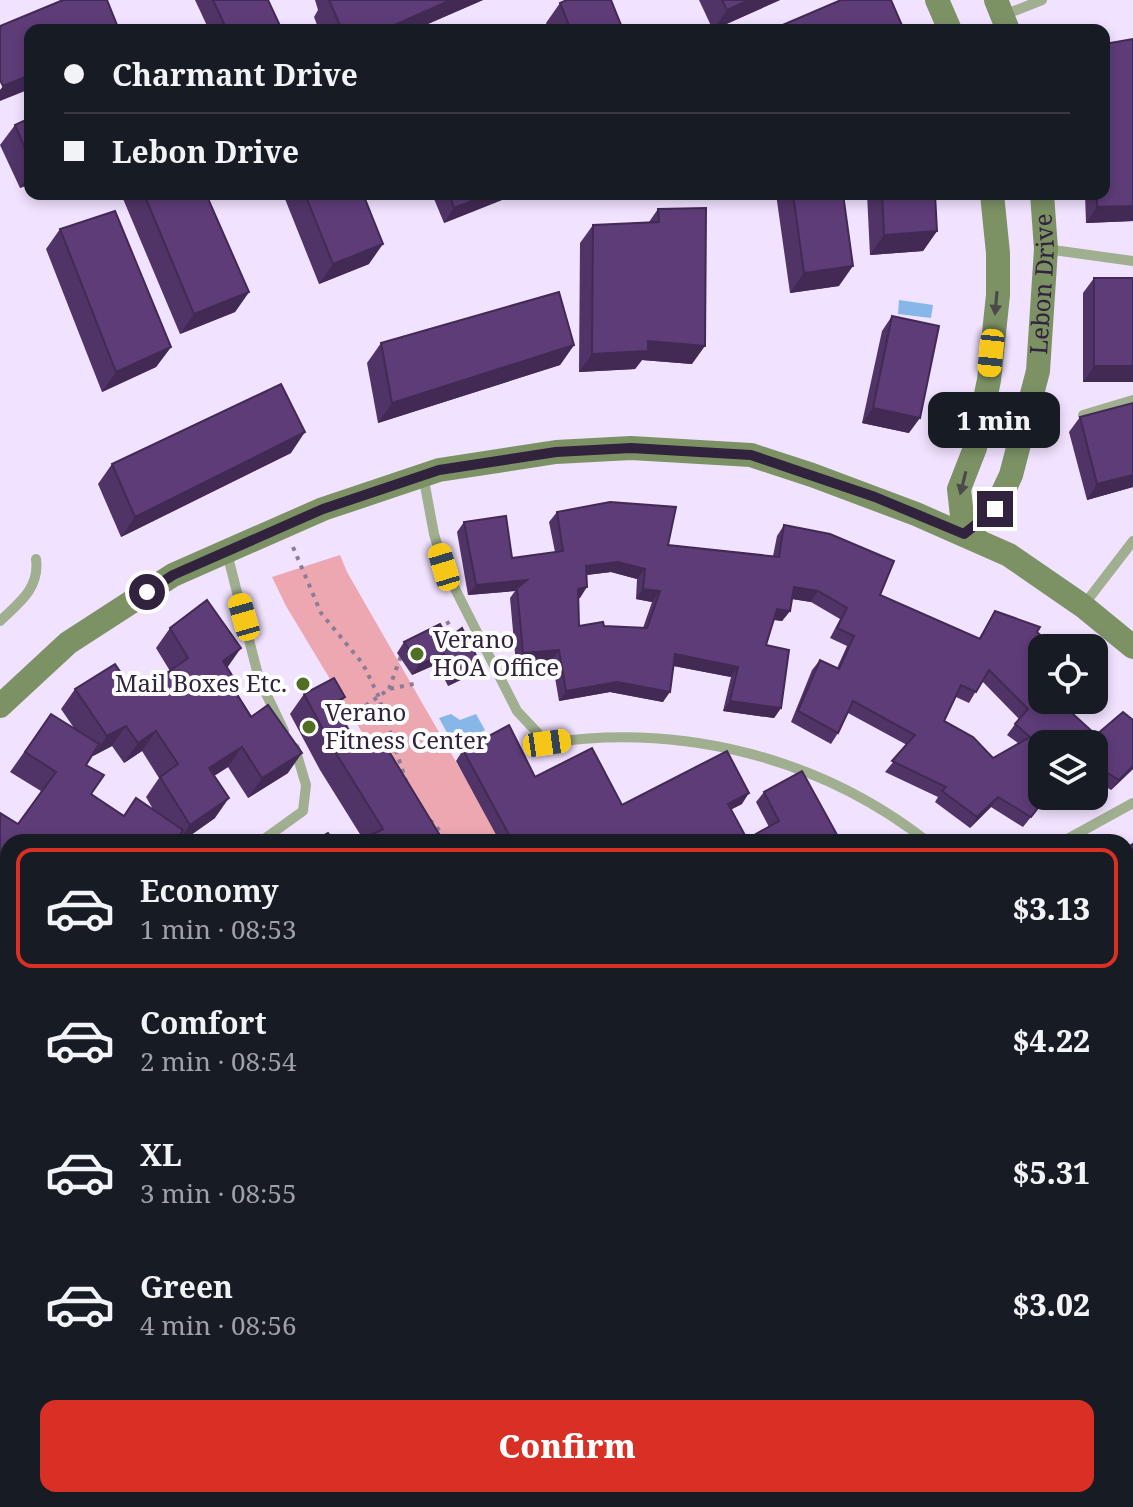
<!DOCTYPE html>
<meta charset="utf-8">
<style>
:root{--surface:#171b24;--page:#20242c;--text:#f1f3f6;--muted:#9ea1a6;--line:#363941;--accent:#d93025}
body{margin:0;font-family:"Noto Serif",serif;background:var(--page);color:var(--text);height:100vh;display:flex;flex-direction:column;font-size:30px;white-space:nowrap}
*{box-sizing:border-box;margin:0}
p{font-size:26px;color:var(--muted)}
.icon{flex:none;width:44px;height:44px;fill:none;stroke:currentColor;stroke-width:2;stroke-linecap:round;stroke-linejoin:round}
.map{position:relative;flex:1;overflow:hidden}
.drawer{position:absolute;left:0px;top:834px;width:1134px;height:674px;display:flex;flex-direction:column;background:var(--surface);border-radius:24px 24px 0 0;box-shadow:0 4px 12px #0003}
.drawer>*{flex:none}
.banner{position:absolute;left:24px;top:24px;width:1086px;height:176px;border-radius:16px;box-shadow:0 4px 12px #0003;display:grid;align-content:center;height:176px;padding:0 40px;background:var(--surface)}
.buttons{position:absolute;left:1028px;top:634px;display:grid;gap:16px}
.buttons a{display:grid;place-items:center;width:80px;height:80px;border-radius:16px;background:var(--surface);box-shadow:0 4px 12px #0003;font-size:40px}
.end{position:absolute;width:36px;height:36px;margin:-18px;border:10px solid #31223d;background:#fff;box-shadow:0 0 0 4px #fff}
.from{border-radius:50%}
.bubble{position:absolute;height:56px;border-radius:16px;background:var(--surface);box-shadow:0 4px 12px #0003;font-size:26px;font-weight:800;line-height:56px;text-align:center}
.car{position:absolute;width:24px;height:48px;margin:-24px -12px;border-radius:10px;box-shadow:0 0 6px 2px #0007;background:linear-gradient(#f5c518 24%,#345 0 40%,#f5c518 0 76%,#345 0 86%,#f5c518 0)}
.banner b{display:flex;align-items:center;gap:28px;height:76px;font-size:30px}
.banner b+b{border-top:2px solid var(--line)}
.banner i{width:20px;height:20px;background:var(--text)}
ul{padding:14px 0 0;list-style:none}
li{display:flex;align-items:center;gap:24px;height:120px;margin:0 16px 12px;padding:0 24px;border:4px solid transparent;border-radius:16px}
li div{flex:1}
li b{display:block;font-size:30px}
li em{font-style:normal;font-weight:800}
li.selected{border-color:var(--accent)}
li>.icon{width:72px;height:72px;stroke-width:1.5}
.primary-button{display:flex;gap:16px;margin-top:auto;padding:16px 40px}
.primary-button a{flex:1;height:92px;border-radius:16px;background:var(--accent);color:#fff;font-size:32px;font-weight:800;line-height:92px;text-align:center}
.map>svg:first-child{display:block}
</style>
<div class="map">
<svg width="1133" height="1507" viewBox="0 0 1133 1507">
<rect width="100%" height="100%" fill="#f1e2ff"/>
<g fill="#eda7b1">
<path d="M340 555 347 572 502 842H428L286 606 272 577Z"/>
<path d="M754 1500H864L867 1507H756Z"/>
</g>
<g fill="#87b7e8">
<path d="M899 300 933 305 931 318 898 314Z"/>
<path d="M451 714 460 720 476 714 485 730 455 747 439 718Z"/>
</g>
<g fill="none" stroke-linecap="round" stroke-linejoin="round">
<g stroke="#8b7c97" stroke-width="4" stroke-dasharray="4 6" stroke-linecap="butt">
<path d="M293 547 321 613 363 664 378 695 406 781"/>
<path d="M437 628 454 620"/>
<path d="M389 689 402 653"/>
<path d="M341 723 389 689 418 683"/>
<path d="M430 820 450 842"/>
<path d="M784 1500 787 1507"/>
</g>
<g stroke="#a0af90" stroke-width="10">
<path d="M1004 15 1042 0"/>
<path d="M1046 249 1133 261"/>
<path d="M1083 415 1133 400"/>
<path d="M423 475 434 534 444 567 517 711 547 743C682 723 820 757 928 842"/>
<path d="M227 553 259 679 284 731"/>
<path d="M1083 606 1133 541"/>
<path d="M0 621C19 603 40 588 36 559"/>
<path d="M260 842 303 811 306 785 295 748"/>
<path d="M1062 842 1133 803"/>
<path d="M0 1037 8 1034"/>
<path d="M619 1500 622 1507"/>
</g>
<g stroke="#7c9265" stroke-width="24">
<path d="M937 0 950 30"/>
<path d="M996 0 1008 30"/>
<path id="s1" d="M964 534 995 509 1011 475 1038 371 1046 249 1042 194"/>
<path d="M964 534 959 489 975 448 989 380 998 295V253L992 194"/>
<path d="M0 706 68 643 173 575 323 509 439 470 556 452 631 448 751 455 812 475 916 514 1009 555 1083 606 1133 647"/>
<path d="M0 1422 8 1432"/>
<path d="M61 1500 66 1507"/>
</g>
</g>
<g fill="#513467" fill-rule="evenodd">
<path d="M195 0H268L282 30H209Z"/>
<path d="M315 0H483L414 30H319L314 17 318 10Z"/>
<path d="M699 0H780L713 30Z"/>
<path d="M560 3 623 30H549L546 23Z"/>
<path d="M1133 39V221L1086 223 1085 194H1104Z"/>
<path d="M30 118V184L20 188 0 145 15 125Z"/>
<path d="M121 194H206L249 292 235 312 180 334Z"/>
<path d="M283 194H363L369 264 319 284Z"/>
<path d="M432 194H517L444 223Z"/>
<path d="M776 194H843L839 286 790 293Z"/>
<path d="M867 194H935L937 231 923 251 870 255Z"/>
<path d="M658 209 692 364 642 360 635 369 579 372 580 243 593 225 649 222Z"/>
<path d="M60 229 171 347 156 367 102 392 46 249Z"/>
<path d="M1094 278 1133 382H1083V293Z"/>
<path d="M892 316 909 433 862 423 882 331Z"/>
<path d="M381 343 574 345 560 365 378 423 367 363Z"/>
<path d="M1080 417 1133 487 1087 500 1069 432Z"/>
<path d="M291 453 121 537 98 484 112 464Z"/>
<path d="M557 512 668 545 773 556 777 536 784 525 880 595 979 638 995 611 1037 632 1064 705 1096 735 1133 720V769L1111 790 1094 780V744H1042L1048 796 1023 827 991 807 970 828 935 802 938 797 885 772 907 745 848 713 838 733 831 744 791 722 812 670 820 660 837 668 847 646 830 638 840 619 811 602 792 599 790 611 782 621 773 620 766 645 781 708 774 718 723 711 731 677 674 666 663 702 610 692 559 701 552 660 516 664 510 598 515 591 468 595 457 532 464 522 512 558 555 552 549 522ZM611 572 637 579 636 599 652 602 643 628 604 626H579L578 598H580L586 575ZM982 681 1019 719 1007 735 1018 743 993 758 944 721 956 697 969 703Z"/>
<path d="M170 628 227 667 230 682 288 773 248 798 228 767 214 776 215 818 181 842H8V879L7 878 1 887 4 897 8 900V1013L2 1021 0 1019V813L18 824 41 791 10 772 51 714 74 728 61 709 75 689 136 695 170 671 156 648ZM112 746 124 763 142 751 159 778 146 797 154 811 124 816 91 794 86 765 92 755 93 756Z"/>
<path d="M448 638 473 674 448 686 437 664 412 675 397 653 404 642Z"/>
<path d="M304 694 337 708 358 747 444 842 363 839 320 770 290 714Z"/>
<path d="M463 750 535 777 622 805 742 804 731 809 747 839 769 827 756 802 764 792 841 842H500L456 761Z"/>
<path d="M1133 1006V1125L1128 1117Z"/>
<path d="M0 1168 8 1181V1323L0 1310V1287L8 1277 1 1266 5 1261 0 1255Z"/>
<path d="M139 1500H229L236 1507H141L137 1503Z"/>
<path d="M275 1500H353L357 1507H279Z"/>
<path d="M407 1500H475L480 1507H402Z"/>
<path d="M510 1500H600L604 1507H514Z"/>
<path d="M676 1500H752L754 1507H678Z"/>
<path d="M889 1500H940L921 1507H892Z"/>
<path d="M1016 1500H1126L1133 1507H1018Z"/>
</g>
<g fill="#422a54">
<path d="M451 0H483L414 30H383Z"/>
<path d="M749 0H780L713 30 727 10Z"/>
<path d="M30 75V89L0 101V90L3 86Z"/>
<path d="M30 174V184L20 188Z"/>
<path d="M490 194H517L444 223 454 208Z"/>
<path d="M1133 206V221L1086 223 1097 207Z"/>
<path d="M937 231 923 251 870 255 884 235Z"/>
<path d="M383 244 369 264 319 284 333 264Z"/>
<path d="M853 266 839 286 790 293 804 273Z"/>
<path d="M249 292 235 312 180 334 194 314Z"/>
<path d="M648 341 705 346 692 364 642 360 635 369 579 372 592 354Z"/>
<path d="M574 345 560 365 378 423 392 403Z"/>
<path d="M171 347 156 367 102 392 116 372Z"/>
<path d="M1094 366H1133V382H1083Z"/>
<path d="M873 408 920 418 909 433 862 423Z"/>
<path d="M305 432 291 453 121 537 135 517Z"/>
<path d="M1133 475V487L1087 500 1097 484Z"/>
<path d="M618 562 645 569 637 579 611 572 579 576 586 566Z"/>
<path d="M527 580 517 588 515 591 468 595 476 585Z"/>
<path d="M587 587 580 598 571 599 578 589Z"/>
<path d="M794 587 818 591 811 602 786 598Z"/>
<path d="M643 589 660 591 652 602 636 599Z"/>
<path d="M777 609 790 611 782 621 770 619Z"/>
<path d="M241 648 227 668 223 661Z"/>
<path d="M559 650 552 660 516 664 523 653Z"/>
<path d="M444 654 437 664 412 675 419 665Z"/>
<path d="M675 654 738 667 731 677 668 665Z"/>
<path d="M480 663 473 674 448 686 456 676Z"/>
<path d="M617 682 670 692 663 702 610 692 559 701 566 691Z"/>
<path d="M345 697 331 717 334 703Z"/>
<path d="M730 701 781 708 774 718 723 711Z"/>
<path d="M126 726 112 746 93 756 107 736Z"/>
<path d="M156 731 142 751 124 763 138 743Z"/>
<path d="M242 747 228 767 195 788 209 768Z"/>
<path d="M302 753 288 773 248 798 262 778Z"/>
<path d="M1133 766V769L1111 790 1119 780Z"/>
<path d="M749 793 742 804 721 815 728 804Z"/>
<path d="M998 797 991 807 970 828 977 817Z"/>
<path d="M229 798 215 818 181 842H178L190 825Z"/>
<path d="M1133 892V898L1126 902V896Z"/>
<path d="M8 1099V1110L0 1115V1104Z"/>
<path d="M1133 1106V1110L1126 1119V1110Z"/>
<path d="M909 1500H940L921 1507H902L906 1501Z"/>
</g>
<g fill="#5e3c78" stroke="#422a54" stroke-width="2" fill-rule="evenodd">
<path d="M63 0H107L119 30H30V75L3 86 0 80V26Z"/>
<path d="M213 0H268L282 30H227Z"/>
<path d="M329 0H451L383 30H342Z"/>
<path d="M567 0H611L623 30H571L560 3Z"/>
<path d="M722 0H749L727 10Z"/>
<path d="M841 0H891L904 30H771Z"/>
<path d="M1133 39V206L1097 207V194H1104V44Z"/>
<path d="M30 118V160L15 125Z"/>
<path d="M144 194H206L249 292 194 314Z"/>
<path d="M305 194H363L383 244 333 264Z"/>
<path d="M449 194H490L454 208Z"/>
<path d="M793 194H843L853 266 804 273Z"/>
<path d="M882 194H935L937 231 884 235Z"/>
<path d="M706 208 705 346 648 341V351L592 354 593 225 659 222 658 209Z"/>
<path d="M115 211 171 347 116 372 60 229Z"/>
<rect x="1094" y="278" width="39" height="88"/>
<path d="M559 292 574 345 392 403 381 343Z"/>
<path d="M892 316 939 326 920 418 873 408Z"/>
<path d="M281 384 305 432 135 517 112 464Z"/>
<path d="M1133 403V475L1097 484 1080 417Z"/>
<path d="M610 502 676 507 668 545 779 557 784 525 830 534 894 561 880 595 980 639 995 611 1040 627 1037 632 1054 648H1042V700H1066L1062 704 1096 735 1123 712 1133 720V766L1119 780 1101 769 1094 776V744H1042V796H1047L1031 817 998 797 977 817 942 791 946 787 892 761 915 735 853 701 838 733 798 711 820 660 839 669 854 636 837 628 847 608 818 591 794 587 790 611 777 609 766 645 789 650 781 708 730 701 738 667 675 654 670 692 617 682 566 691 559 650 523 653 517 588 527 580 476 585 464 522 506 516 512 558 563 551 557 512ZM618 562 645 569 643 589 660 591 647 628 604 626 603 622 579 626 578 589 587 587 586 566ZM989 670 1028 709 1015 724 1030 737 993 758 973 737 944 721 961 685 976 692Z"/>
<path d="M207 600 241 648 223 661 233 677 228 680 251 717 268 705 302 753 262 778 242 747 209 768 229 798 190 825 160 777 178 764 156 731 138 743 126 726 107 736 75 689 115 664 136 695 188 658 170 628Z"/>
<path d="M440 624 448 638 462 628 480 663 456 676 444 654 419 665 404 642Z"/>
<path d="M334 678 345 697 334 703 358 747 379 735 444 842H356L383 829 334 750 304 694Z"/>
<path d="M51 714 99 744 86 765 104 775 91 794 124 816 136 798 183 830 176 842H8V877L1 887 7 892 4 897 8 900V996L0 991V813L18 824 56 772 25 752Z"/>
<path d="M509 725 535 777 592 748 622 805 727 751 749 793 728 804 747 839 779 821 764 792 802 771 841 842H612L611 840 608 842H513L463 750Z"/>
<path d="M328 833 335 842H312Z"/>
<path d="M1133 844V892L1126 896V848Z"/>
<path d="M1126 996 1133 1006V1106L1126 1110Z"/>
<path d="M8 1047V1099L0 1104V1052Z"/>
<path d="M0 1168 8 1181V1227L0 1217Z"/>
<path d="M1126 1472 1133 1490V1507H1034L1032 1500H1126Z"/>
<path d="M160 1500H229L236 1507H167Z"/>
<path d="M294 1500H353L357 1507H298Z"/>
<path d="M411 1500H475L480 1507H415Z"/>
<path d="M535 1500H600L604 1507H539Z"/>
<path d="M696 1500H752L754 1507H698Z"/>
</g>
<defs><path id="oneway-solid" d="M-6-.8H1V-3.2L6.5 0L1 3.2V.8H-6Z" transform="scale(2)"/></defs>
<g fill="#4b494b">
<use href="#oneway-solid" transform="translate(996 303) rotate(95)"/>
<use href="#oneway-solid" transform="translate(963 483) rotate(104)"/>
</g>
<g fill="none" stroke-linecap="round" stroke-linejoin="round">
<path stroke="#31223d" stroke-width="10" d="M147 592 173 575 323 509 439 470 556 452 631 448 751 455 875 497 964 534 995 509"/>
</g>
<g fill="#506f25" stroke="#fff" stroke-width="3">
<circle cx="417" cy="654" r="8"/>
<circle cx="303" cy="684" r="8"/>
<circle cx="309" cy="727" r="8"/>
</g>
<g text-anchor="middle" stroke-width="8" stroke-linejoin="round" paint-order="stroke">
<g font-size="24" fill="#31223d" stroke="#fff">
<text dy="8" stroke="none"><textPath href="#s1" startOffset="272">Lebon Drive</textPath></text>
</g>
<g font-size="24" fill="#31223d" stroke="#fff" text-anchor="start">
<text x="433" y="648">Verano<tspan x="433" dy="28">HOA Office</tspan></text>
<text x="287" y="692" text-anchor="end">Mail Boxes Etc.</text>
<text x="325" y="721">Verano<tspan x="325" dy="28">Fitness Center</tspan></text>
</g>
</g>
</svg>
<div class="buttons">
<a><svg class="icon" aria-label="locate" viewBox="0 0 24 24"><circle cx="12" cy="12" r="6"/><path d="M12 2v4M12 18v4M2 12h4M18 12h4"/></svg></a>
<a><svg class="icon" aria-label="layers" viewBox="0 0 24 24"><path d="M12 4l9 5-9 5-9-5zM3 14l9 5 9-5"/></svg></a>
</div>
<i class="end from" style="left:147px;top:592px"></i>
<i class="end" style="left:995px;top:509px"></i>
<div class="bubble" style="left:928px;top:392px;width:132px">1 min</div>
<i class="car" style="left:991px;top:353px;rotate:186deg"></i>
<i class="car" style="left:444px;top:567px;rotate:343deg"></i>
<i class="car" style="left:244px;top:617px;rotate:344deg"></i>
<i class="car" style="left:547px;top:743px;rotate:82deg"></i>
<div class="banner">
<b><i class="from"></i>Charmant Drive</b>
<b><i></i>Lebon Drive</b>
</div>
<section class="drawer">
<ul>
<li class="selected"><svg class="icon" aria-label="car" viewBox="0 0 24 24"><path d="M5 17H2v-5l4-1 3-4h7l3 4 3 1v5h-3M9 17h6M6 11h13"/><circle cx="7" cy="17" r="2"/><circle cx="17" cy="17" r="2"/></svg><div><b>Economy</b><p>1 min · 08:53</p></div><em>$3.13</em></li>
<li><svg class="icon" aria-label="car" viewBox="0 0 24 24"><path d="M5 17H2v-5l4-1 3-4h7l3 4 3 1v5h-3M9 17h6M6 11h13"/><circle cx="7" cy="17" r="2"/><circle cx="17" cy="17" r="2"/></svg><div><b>Comfort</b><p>2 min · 08:54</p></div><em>$4.22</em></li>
<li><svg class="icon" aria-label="car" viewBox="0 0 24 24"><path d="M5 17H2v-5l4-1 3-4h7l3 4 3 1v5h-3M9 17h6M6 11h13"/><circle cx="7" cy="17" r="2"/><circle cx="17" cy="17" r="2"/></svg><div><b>XL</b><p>3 min · 08:55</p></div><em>$5.31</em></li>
<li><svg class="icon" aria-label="car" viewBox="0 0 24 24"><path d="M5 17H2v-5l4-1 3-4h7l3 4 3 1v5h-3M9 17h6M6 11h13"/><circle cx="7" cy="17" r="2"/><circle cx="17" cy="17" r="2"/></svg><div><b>Green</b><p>4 min · 08:56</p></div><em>$3.02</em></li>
</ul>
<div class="primary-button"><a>Confirm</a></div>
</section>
</div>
